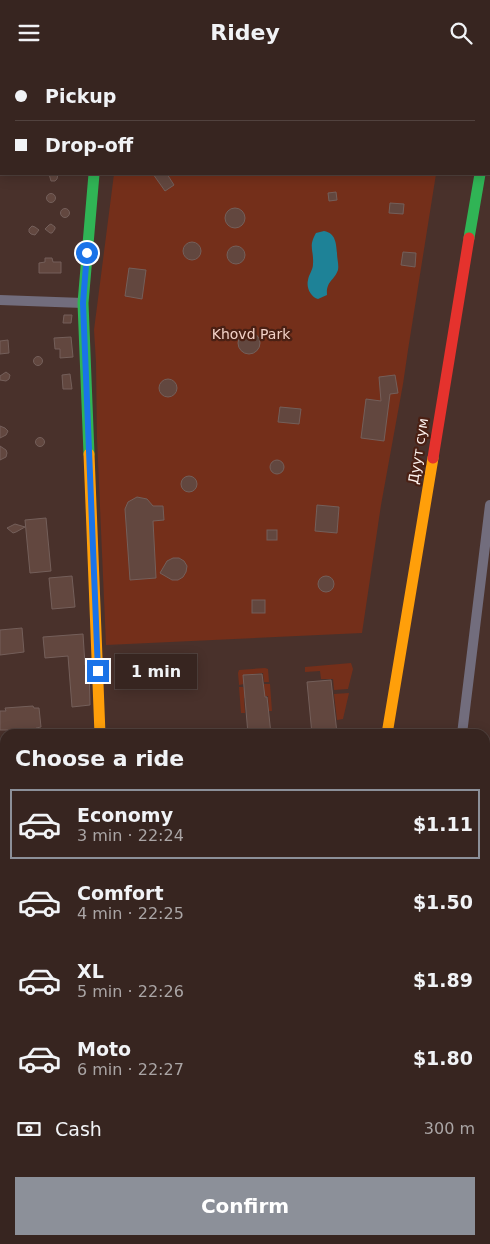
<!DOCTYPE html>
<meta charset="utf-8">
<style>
:root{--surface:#372520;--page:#42312d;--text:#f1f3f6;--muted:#aaa5a5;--line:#51423e;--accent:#8c9099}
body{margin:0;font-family:"DejaVu Sans",sans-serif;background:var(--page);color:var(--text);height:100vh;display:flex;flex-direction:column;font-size:19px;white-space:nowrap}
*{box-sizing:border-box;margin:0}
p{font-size:16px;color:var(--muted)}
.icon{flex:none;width:28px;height:28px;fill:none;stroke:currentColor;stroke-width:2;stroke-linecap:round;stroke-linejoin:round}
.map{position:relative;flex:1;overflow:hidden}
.sheet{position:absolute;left:0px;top:664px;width:490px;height:516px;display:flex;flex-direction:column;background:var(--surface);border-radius:15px 15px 0 0;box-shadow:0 2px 12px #0003,0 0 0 1px var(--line)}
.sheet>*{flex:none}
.banner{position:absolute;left:0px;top:0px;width:490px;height:110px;box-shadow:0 2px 12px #0003,0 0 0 1px var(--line);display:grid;align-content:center;height:110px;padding:0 15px;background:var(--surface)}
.end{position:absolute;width:22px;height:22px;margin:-11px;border:6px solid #1a73e8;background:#fff;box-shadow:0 0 0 2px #fff}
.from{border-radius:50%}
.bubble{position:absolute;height:35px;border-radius:0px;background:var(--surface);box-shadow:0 2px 12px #0003,0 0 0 1px var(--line);font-size:16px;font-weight:700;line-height:35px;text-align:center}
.banner b{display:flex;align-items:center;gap:18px;height:48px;font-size:19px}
.banner b+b{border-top:1px solid var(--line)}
.banner i{width:12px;height:12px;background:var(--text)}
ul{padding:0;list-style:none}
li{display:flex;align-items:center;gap:15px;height:70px;margin:0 10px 8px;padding:0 5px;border:2px solid transparent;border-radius:0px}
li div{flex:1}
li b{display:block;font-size:19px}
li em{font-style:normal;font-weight:700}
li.on{border-color:var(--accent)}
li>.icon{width:45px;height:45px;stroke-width:1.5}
h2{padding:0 15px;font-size:22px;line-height:60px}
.pay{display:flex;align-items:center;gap:12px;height:55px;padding:0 15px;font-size:19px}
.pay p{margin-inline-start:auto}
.primary-button{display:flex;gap:10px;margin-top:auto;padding:10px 15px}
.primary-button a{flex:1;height:58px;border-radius:0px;background:var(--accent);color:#fff;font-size:20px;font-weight:700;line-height:58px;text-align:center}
header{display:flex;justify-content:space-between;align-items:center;height:65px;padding:0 15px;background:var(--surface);font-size:22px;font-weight:700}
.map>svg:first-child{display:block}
</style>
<header><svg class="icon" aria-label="menu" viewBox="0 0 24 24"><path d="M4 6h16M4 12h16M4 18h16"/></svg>Ridey<svg class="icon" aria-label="search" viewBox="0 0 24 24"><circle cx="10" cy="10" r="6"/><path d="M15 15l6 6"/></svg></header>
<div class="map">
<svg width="490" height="1179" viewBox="0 0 490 1179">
<rect width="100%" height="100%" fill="#49312b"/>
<g fill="#742f1a">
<rect x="127" y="0" width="326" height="1"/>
<path d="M114 109H436L408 285 403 319 381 440 362 568 106 580 97 373 96 297 94 265Z"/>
<path d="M351 598 353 604 348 624 334 625 333 614H321L320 606 305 607V602Z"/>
<path d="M265 603 268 604 269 617H264L263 608 243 610 244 619 239 620 238 608 239 605Z"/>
<path d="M264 619H270L272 646H269L268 631 244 633 245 648H241L239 622H243L244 624 264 622Z"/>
<path d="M349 628 343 654 337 655 334 629Z"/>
</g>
<path fill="#1e8297" d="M324 166C336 168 336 179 337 188 337 194 339 199 338 205 334 216 326 216 327 230L318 234C311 232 306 223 308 215 309 209 313 205 313 199 314 185 308 182 316 168Z"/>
<g fill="#62473f" stroke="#745f5a">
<path d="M49 109H58L57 114 55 116H51Z"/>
<path d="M153 109H167L174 120 165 126Z"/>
<path d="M336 127 337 135 329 136 328 128Z"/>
<circle cx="51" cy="133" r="4.5"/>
<path d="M390 138 404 139 403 149 389 148Z"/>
<circle cx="235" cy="153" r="10"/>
<circle cx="65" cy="148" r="4.5"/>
<path d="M51 159 55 162V164L52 168H50L45 164 49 160Z"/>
<path d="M32 161 35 162 39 165 35 170 31 169 29 167V164Z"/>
<circle cx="192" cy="186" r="9"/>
<circle cx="236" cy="190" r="9"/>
<path d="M403 187 416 188 415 202 401 200Z"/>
<path d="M45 193H52L53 197H61V208H39V198L45 197Z"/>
<path d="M129 203 146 205 142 234 125 231Z"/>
<path d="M64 250H72L71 258H63Z"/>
<circle cx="249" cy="278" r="11"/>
<path d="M71 272 73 292 60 293V284H55L54 273Z"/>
<path d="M8 275 9 288 0 289V276Z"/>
<circle cx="38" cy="296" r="4.5"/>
<path d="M6 307 10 310 9 314 6 316 0 315V311Z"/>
<path d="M70 309 72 324H63L62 310Z"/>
<path d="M395 310 398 328 390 329 384 376 361 373 366 334 381 336 379 312Z"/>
<circle cx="168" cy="323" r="9"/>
<path d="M280 342 301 344 299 359 278 357Z"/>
<path d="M0 361 5 363 8 366 6 370 0 373Z"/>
<circle cx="40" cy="377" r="4.5"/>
<path d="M0 381 6 385 7 388 6 392 0 395Z"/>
<circle cx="277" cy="402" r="7"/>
<circle cx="189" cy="419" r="8"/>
<path d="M137 432 147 434 153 441H163L164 455 153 456 156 513 130 515 125 444 128 437Z"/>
<path d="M317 440 339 442 337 468 315 466Z"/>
<path d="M46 453 51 506 30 508 25 455Z"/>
<path d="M15 459 25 462 16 467 13 468 7 463Z"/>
<rect x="267" y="465" width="10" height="10"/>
<path d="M173 493H179L184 496 187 501 186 507 183 512 178 515H172L160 508 167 496Z"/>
<circle cx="326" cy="519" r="8"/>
<path d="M72 511 75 542 52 544 49 513Z"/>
<rect x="252" y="535" width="13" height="13"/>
<path d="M22 563 24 587 0 590V565Z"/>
<path d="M83 569 85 600H89L90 640 72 642 68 591 45 593 43 572Z"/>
<path d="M262 609 265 632H267L271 669H248L243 610Z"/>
<path d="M331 615 337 668 312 669 307 617Z"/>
<path d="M33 641 34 643H39L41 662 36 663V665L8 668V665H0V646H6L5 643Z"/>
</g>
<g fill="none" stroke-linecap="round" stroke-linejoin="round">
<g stroke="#726d7d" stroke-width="10">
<path d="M103 1V0"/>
<path d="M489 73H490"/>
<path d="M0 235 83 238"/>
<path d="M462 669 490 440"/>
<path d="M485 955 490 954"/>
<path d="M0 957H5"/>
<path d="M94 1179V1175"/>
<path d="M488 1179 490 1158"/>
</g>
<g stroke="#30b455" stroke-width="11">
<path d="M489 57 490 50"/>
<path d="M469 173 480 109"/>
<path d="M89 389 83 238 94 109"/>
<path d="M301 1179 302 1175"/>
</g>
<g stroke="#ff9f0a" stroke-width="11">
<path d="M89 389 100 669"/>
<path d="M387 669 433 393"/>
</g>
<path stroke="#e5322d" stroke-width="11" d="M433 393 469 173"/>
</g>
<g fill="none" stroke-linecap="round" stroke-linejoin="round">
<path stroke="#1a73e8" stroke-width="6" d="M87 188 83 238 98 606"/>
</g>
<g text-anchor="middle" stroke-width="4.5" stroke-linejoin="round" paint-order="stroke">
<g font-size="14" fill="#f2d1c7" stroke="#4a2014">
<text x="251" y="274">Khovd Park</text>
</g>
<g font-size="14" fill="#fcf1ed" stroke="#4a2014">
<text transform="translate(418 386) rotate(-81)" y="5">Дуут сум</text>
</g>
</g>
</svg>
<i class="end from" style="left:87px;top:188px"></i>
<i class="end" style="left:98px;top:606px"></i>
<div class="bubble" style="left:115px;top:589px;width:82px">1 min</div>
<div class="banner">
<b><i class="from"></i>Pickup</b>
<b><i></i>Drop-off</b>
</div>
<section class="sheet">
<h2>Choose a ride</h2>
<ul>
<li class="on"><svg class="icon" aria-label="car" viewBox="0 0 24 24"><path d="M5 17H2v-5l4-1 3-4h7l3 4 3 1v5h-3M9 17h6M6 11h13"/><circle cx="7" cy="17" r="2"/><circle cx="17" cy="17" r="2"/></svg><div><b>Economy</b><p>3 min · 22:24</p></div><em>$1.11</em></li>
<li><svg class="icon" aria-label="car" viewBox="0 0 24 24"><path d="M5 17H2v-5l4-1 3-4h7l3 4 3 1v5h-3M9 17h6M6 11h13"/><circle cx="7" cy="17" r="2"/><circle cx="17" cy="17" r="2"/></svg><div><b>Comfort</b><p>4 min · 22:25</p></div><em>$1.50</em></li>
<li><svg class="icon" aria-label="car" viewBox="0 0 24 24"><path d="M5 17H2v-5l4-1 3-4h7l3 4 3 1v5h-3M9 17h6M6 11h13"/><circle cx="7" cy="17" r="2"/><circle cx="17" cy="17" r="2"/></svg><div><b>XL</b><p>5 min · 22:26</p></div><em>$1.89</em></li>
<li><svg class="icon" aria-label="car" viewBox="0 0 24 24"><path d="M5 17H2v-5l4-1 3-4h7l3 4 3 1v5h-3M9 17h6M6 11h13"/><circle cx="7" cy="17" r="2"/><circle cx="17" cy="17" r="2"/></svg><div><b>Moto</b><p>6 min · 22:27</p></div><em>$1.80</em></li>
</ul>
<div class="pay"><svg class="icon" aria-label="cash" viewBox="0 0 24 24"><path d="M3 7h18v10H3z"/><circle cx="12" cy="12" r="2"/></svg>Cash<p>300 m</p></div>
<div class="primary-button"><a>Confirm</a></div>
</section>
</div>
